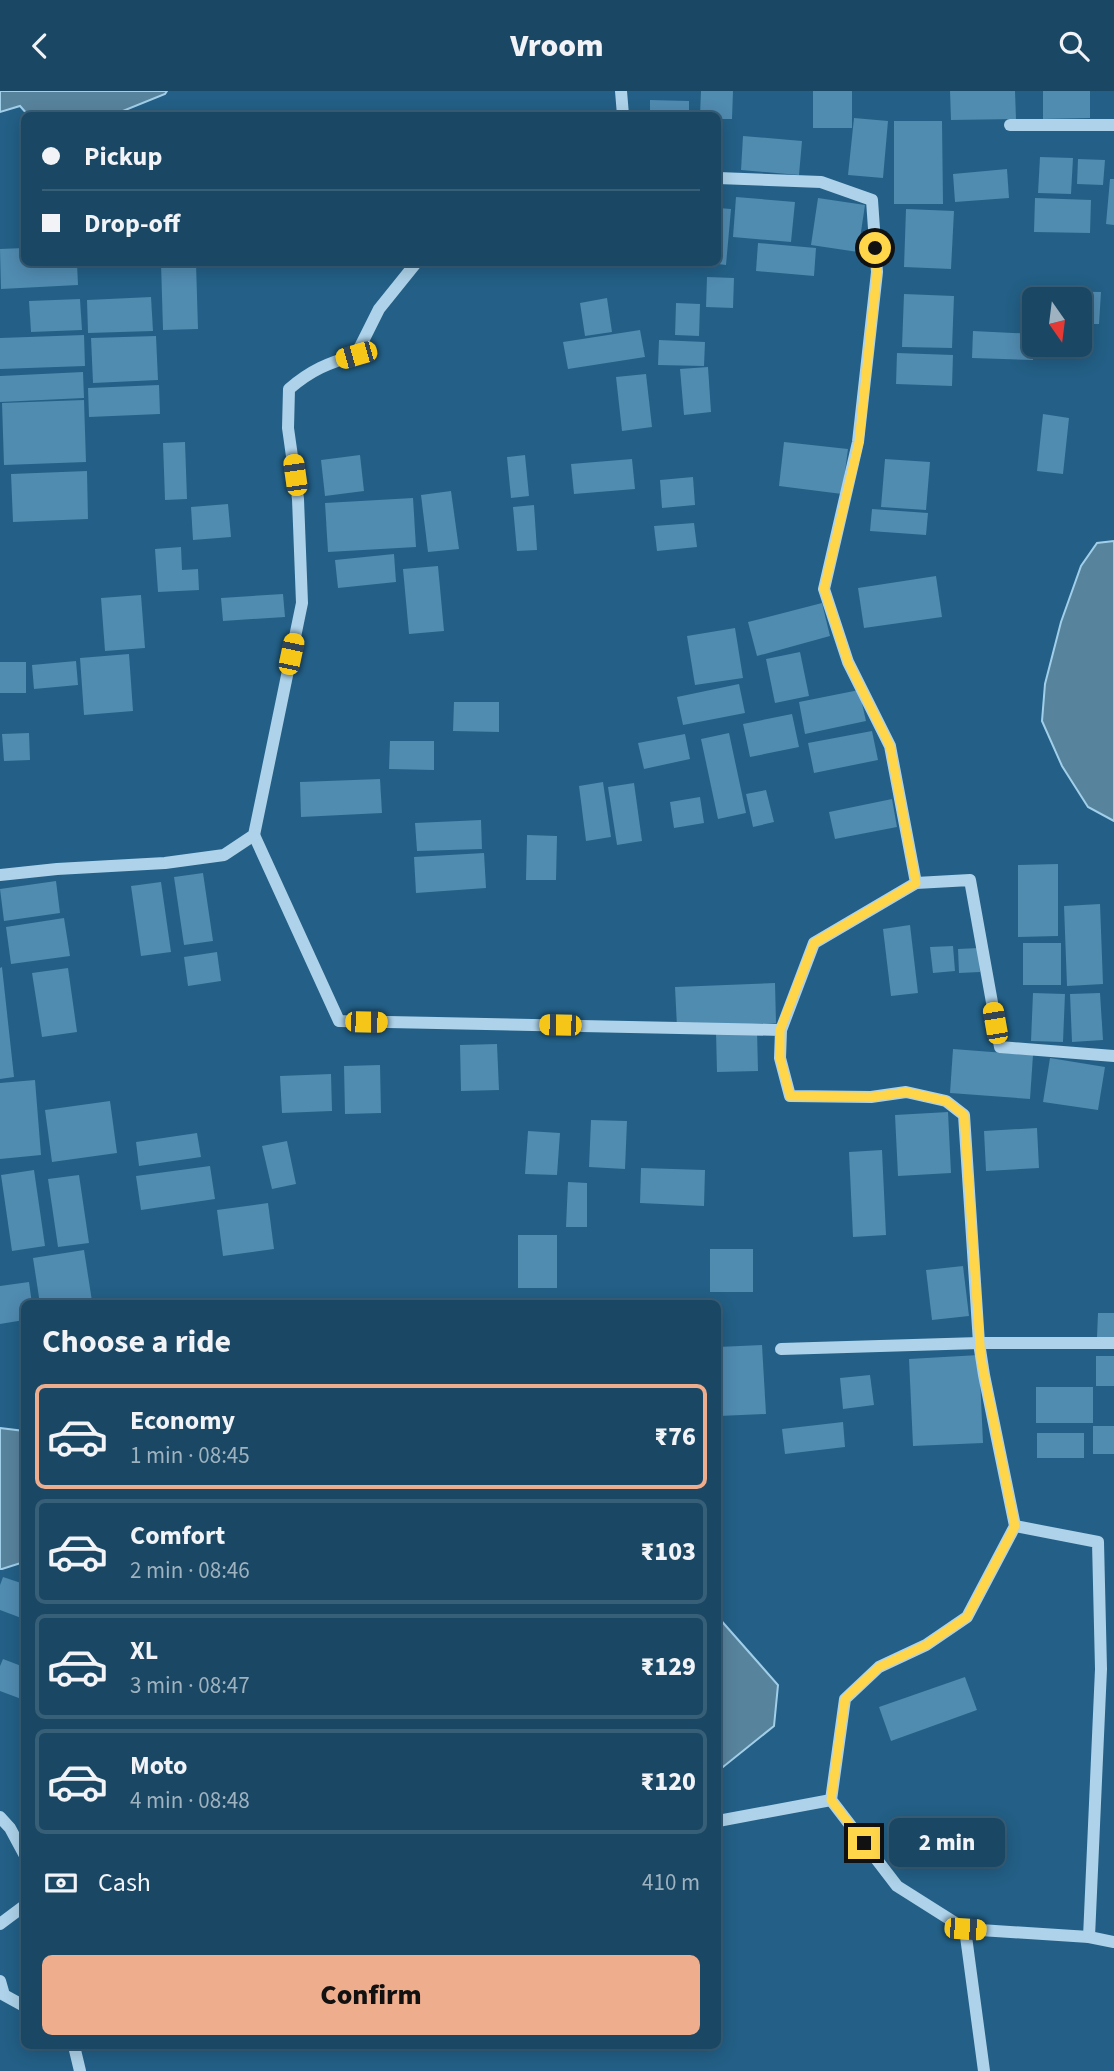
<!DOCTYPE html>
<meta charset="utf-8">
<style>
:root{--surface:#1a4764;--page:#234e6a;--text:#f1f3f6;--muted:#9fb2bf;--line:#385f78;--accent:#eead8d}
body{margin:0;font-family:"Source Sans 3",sans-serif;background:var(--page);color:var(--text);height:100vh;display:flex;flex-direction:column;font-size:26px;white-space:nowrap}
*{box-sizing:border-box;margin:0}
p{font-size:23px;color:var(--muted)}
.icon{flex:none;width:38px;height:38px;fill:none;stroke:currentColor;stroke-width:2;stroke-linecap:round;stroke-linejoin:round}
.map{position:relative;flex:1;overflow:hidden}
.sheet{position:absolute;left:21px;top:1209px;width:700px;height:749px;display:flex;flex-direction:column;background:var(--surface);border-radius:10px;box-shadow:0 4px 18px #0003,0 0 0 2px var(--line)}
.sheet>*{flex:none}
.banner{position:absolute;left:21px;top:21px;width:700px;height:154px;border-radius:10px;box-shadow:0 4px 18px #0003,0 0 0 2px var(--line);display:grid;align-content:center;height:154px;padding:0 21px;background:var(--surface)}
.needle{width:46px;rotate:166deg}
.controls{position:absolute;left:1022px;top:196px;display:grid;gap:14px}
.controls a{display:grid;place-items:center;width:70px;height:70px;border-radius:10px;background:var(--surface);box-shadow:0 4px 18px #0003,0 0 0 2px var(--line);font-size:35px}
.end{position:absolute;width:32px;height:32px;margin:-16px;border:9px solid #ffd54a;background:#111;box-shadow:0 0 0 4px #111}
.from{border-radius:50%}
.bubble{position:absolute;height:49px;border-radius:10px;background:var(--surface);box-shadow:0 4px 18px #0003,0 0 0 2px var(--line);font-size:23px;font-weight:800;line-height:49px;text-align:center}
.car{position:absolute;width:21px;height:42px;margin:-21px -10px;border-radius:9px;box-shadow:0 0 5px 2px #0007;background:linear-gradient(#f5c518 24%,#345 0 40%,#f5c518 0 76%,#345 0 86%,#f5c518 0)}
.banner b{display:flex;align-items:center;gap:24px;height:66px;font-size:26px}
.banner b+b{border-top:2px solid var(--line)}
.banner i{width:18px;height:18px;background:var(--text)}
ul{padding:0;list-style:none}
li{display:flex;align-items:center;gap:21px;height:105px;margin:0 14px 10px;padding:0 7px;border:4px solid var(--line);border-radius:10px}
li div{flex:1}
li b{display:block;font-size:26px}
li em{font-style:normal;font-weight:800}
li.selected{border-color:var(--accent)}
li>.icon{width:63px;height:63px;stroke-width:1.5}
h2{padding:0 21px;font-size:32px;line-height:84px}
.pay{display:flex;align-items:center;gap:18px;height:77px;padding:0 21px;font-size:26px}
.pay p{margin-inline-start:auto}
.cta{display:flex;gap:14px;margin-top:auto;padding:14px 21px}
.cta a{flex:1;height:80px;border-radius:10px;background:var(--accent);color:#111;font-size:28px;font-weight:800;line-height:80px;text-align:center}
header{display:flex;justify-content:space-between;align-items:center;height:91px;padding:0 21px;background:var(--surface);font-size:32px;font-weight:800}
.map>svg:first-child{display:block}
</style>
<header><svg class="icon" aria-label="back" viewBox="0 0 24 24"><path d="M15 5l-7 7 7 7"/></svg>Vroom<svg class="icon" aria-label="search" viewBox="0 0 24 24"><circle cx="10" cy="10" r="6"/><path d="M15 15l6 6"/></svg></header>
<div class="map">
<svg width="1114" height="1980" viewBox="0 0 1114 1980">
<rect width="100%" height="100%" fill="#235f86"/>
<g fill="#58839d" stroke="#a1cfea" stroke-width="2">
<path d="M0 0H167L165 3 113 24H28L20 15 0 21Z"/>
<path d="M1114 450V730L1088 716 1062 675 1042 630 1045 593 1061 531 1081 475 1097 452Z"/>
<path d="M0 1337 24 1340V1471L2 1478H0Z"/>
<path d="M718 1526 778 1594 774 1635 718 1680Z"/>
</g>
<g fill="#508bb0">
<path d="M701 0H733L732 28H718V24H700Z"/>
<rect x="813" y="0" width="39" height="37"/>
<path d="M950 0H1015L1016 28 951 29Z"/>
<path d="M1043 0H1090V27L1043 28Z"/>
<path d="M650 9 689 10V24H650Z"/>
<path d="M854 27 888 30 883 87 848 84Z"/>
<path d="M894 30H942L943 113H894Z"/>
<rect x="718" y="33" width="5" height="35"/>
<path d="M743 45 802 50 799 84 741 79Z"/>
<path d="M1040 66 1073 67 1071 103 1038 102Z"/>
<path d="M1078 68 1105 69 1103 94 1077 93Z"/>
<path d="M1007 78 1009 107 955 111 953 83Z"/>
<path d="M1110 88H1114V134L1106 133Z"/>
<path d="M736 106 795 111 791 151 733 146Z"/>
<path d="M818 107 865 114 858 161 811 154Z"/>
<path d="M1035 107 1091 109 1090 142 1034 141Z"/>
<path d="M718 117 731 118 726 174 718 173Z"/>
<path d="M906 118 954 120 951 178 904 176Z"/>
<path d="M758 152 816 157 814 185 756 180Z"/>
<path d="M24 157V172H77L78 194 1 198 0 158Z"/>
<path d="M161 172H196L198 238 163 239Z"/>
<path d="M707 186 734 187 733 217 706 216Z"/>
<path d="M1050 200 1101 201 1099 233H1080V208H1050Z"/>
<path d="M904 203 954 205 952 257 902 256Z"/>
<path d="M151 206 153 240 88 242 87 209Z"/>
<path d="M607 207 612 241 585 245 580 212Z"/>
<path d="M80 208 82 239 31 241 29 210Z"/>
<path d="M676 212 700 213 699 245 675 244Z"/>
<path d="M640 239 645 266 568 278 563 251Z"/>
<path d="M973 240 1034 243 1033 269 972 267Z"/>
<path d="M84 244 85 275 0 278V247Z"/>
<path d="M156 245 158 289 93 292 91 247Z"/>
<path d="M659 249 705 251 704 275 658 274Z"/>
<path d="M897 262 953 264 952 295 896 293Z"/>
<path d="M708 276 711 321 684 324 680 278Z"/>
<path d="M83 281 84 307 0 311V285Z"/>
<path d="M646 283 652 336 622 340 616 286Z"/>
<path d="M159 294 160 323 89 326 88 297Z"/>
<path d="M84 309 86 371 4 374 2 312Z"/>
<path d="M1043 323 1069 327 1063 383 1037 380Z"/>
<path d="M185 351 187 408 165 409 163 352Z"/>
<path d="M784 351 848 358 842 403 779 395Z"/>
<path d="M360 364 364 400 325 405 321 369Z"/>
<path d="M525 364 529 405 511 407 507 366Z"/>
<path d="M632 368 635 398 574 403 571 373Z"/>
<path d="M885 368 930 371 926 419 881 416Z"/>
<path d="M87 380 88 428 13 431 11 383Z"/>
<path d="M693 386 695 414 662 417 660 389Z"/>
<path d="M451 400 459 458 428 461 421 404Z"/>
<path d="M413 407 416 456 328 461 325 412Z"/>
<path d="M228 413 231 446 193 449 191 416Z"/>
<path d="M534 414 537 459 517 460 513 416Z"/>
<path d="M872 418 928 422 926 444 870 440Z"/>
<path d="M694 432 697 456 657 460 654 435Z"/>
<path d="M181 456 182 479 198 478 199 499 158 501 155 458Z"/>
<path d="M394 463 396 491 338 497 335 469Z"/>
<path d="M438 475 444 540 409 543 403 478Z"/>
<path d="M936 485 942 526 864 537 858 497Z"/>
<path d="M283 503 285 526 223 530 221 507Z"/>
<path d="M141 504 145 557 105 560 101 507Z"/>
<path d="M822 512 830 545 757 565 748 531Z"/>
<path d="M735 537 743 587 695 594 687 545Z"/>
<path d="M800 561 809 605 775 612 766 568Z"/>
<path d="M129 563 133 620 84 624 80 567Z"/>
<path d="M76 570 78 594 34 598 32 574Z"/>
<rect x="0" y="571" width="26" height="31"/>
<path d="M739 593 745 622 683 634 677 606Z"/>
<path d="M859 599 866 630 805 643 799 611Z"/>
<path d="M454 611H499V641L453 640Z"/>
<path d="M792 623 799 656 750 666 743 633Z"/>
<path d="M872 640 878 669 814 682 808 652Z"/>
<path d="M29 642 30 669 4 670 2 643Z"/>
<path d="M729 642 746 722 718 728 701 648Z"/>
<path d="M685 643 690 668 644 678 638 652Z"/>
<path d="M390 650H434V679L389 678Z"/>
<path d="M380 688 382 722 301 726 300 691Z"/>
<path d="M603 691 611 746 586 750 579 695Z"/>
<path d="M634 692 642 750 617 754 608 696Z"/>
<path d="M766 699 774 731 753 736 746 703Z"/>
<path d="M700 706 704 732 674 737 670 711Z"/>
<path d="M892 708 897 736 835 748 829 721Z"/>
<path d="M481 729 482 758 417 760 415 732Z"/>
<path d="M527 744 557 745 556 789H526Z"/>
<path d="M484 762 486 797 416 802 414 766Z"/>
<path d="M1058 773V845L1018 846V774Z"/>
<path d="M203 782 213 850 184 854 174 786Z"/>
<path d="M56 790 60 822 4 830 0 798Z"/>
<path d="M161 791 171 861 141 865 131 795Z"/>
<path d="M1100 813 1103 893 1067 895 1064 815Z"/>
<path d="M64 827 70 865 11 873 6 836Z"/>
<path d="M910 834 918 902 891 905 883 838Z"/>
<rect x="1023" y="852" width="38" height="42"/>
<path d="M953 855 955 880 933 882 930 856Z"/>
<path d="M979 857 980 881 959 882 958 858Z"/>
<path d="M217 861 221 890 188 895 184 866Z"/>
<path d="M2 876 14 986 0 988V877Z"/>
<path d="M68 877 77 941 42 946 32 882Z"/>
<path d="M775 892 776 932 677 936 675 896Z"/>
<path d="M1033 902 1065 903 1063 951 1031 950Z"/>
<path d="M1100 902 1103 949 1072 951 1070 903Z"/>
<path d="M757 939 758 980 717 981 716 941Z"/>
<path d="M497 953 499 999 461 1000 460 954Z"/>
<path d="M953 958 1033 964 1030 1008 950 1002Z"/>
<path d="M1050 967 1105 976 1098 1019 1043 1011Z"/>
<path d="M380 974 381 1022 345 1023 344 975Z"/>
<path d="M331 983 332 1020 282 1022 280 985Z"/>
<path d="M35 989 41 1064 0 1068V992Z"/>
<path d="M110 1010 117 1062 52 1071 45 1019Z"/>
<path d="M948 1021 951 1082 898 1085 895 1024Z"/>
<path d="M591 1029 627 1030 625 1078 589 1076Z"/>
<path d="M1037 1037 1039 1077 986 1080 984 1040Z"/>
<path d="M528 1040 560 1042 557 1084 525 1083Z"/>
<path d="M197 1042 201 1066 139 1075 136 1051Z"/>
<path d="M287 1050 296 1093 272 1098 262 1055Z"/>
<path d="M882 1059 886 1144 853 1146 849 1061Z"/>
<path d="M210 1075 215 1108 141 1119 136 1085Z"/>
<path d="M641 1077 705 1079 704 1115 640 1112Z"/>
<path d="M34 1079 45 1155 12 1160 1 1084Z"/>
<path d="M79 1084 89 1152 58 1156 48 1088Z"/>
<path d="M568 1091 587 1092V1136H566Z"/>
<path d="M268 1112 274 1158 223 1165 217 1119Z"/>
<rect x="518" y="1144" width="39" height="53"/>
<rect x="710" y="1158" width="43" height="43"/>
<path d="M84 1159 92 1210 74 1213H40L33 1167Z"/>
<path d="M963 1175 969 1225 932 1229 926 1179Z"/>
<path d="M29 1191 32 1213H24V1229L0 1233V1195Z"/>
<path d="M1098 1222H1114V1246H1097Z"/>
<path d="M762 1254 766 1323 719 1325 718 1256Z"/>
<path d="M979 1264 983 1352 913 1355 909 1268Z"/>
<rect x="1096" y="1265" width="18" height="30"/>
<path d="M870 1284 874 1314 843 1318 840 1287Z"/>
<rect x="1036" y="1296" width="57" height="36"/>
<path d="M843 1331 845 1356 785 1363 782 1338Z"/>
<rect x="1093" y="1335" width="21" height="28"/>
<rect x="1037" y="1342" width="47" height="25"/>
<path d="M3 1486 24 1493V1528L0 1519V1494Z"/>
<path d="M3 1568 24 1576V1609L0 1600V1575Z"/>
<path d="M965 1586 977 1619 891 1650 879 1616Z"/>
</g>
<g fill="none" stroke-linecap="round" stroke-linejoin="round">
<g stroke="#add2e9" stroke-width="12">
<path d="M621 0 623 24"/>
<path d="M1010 34H1114"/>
<path d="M718 87 821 91 872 109 877 181 858 351 824 498 848 571 890 655 916 792 814 852 781 939"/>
<path d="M254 744 339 930 781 939 780 967 790 1005 871 1006 906 1001 946 1010 964 1024 979 1252 984 1284 1015 1435 967 1526 926 1554 879 1576 845 1608 831 1709 897 1795 965 1838 1089 1846 1114 1851"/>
<path d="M0 784 57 778 165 772 224 764 254 744 302 512 298 408 288 337 289 298C311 279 328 272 356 264L379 218 416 172"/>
<path d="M916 792 970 789 1000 956 1114 965"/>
<path d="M781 1258 979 1252H1114"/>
<path d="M1015 1435 1098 1451 1101 1578 1089 1846"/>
<path d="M0 1726 10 1737 24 1763"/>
<path d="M718 1730 831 1709"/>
<path d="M0 1833 24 1815"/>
<path d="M965 1838 984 1980"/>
<path d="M0 1890 4 1904 24 1915"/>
<path d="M74 1955 80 1980"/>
</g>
</g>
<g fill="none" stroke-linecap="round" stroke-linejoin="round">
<path stroke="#ffd54a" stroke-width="9" d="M864 1752 831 1709 845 1608 879 1576 926 1554 967 1526 1015 1435 981 1268 964 1024 946 1010 906 1001 872 1006 790 1005 780 967V939L814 852 916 792 890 655 848 571 824 498 859 351 877 181 875 157"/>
</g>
</svg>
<div class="controls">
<a><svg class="needle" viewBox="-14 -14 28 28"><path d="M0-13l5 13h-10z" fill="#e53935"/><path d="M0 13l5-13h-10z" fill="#9fb2bf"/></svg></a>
</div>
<i class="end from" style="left:875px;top:157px"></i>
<i class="end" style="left:864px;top:1752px"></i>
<div class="bubble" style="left:889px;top:1727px;width:116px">2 min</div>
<i class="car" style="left:356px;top:264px;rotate:254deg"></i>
<i class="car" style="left:295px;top:384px;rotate:352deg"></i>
<i class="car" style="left:291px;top:563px;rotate:12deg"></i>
<i class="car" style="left:366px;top:931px;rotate:91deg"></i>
<i class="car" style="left:995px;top:932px;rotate:350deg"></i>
<i class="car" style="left:560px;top:934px;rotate:271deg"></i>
<i class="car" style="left:965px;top:1838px;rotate:94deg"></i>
<div class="banner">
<b><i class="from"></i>Pickup</b>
<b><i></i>Drop-off</b>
</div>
<section class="sheet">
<h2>Choose a ride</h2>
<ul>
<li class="selected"><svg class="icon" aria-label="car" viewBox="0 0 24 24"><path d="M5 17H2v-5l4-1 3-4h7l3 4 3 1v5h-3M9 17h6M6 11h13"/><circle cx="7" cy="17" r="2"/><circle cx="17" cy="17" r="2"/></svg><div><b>Economy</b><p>1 min · 08:45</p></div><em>₹76</em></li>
<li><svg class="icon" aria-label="car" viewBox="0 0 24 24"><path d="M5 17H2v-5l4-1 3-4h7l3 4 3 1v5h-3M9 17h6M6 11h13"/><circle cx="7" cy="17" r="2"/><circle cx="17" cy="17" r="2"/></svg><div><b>Comfort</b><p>2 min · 08:46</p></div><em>₹103</em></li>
<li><svg class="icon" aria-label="car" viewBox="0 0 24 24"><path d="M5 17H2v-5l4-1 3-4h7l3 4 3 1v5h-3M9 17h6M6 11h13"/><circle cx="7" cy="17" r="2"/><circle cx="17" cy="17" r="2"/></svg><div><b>XL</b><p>3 min · 08:47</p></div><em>₹129</em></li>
<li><svg class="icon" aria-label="car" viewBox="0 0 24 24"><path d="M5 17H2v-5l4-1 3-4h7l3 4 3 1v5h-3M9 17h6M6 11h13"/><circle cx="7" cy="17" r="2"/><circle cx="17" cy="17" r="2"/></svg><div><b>Moto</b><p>4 min · 08:48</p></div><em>₹120</em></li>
</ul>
<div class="pay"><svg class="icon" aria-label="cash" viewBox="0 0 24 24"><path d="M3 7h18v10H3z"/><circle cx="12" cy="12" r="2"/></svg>Cash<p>410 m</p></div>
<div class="cta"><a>Confirm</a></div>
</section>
</div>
